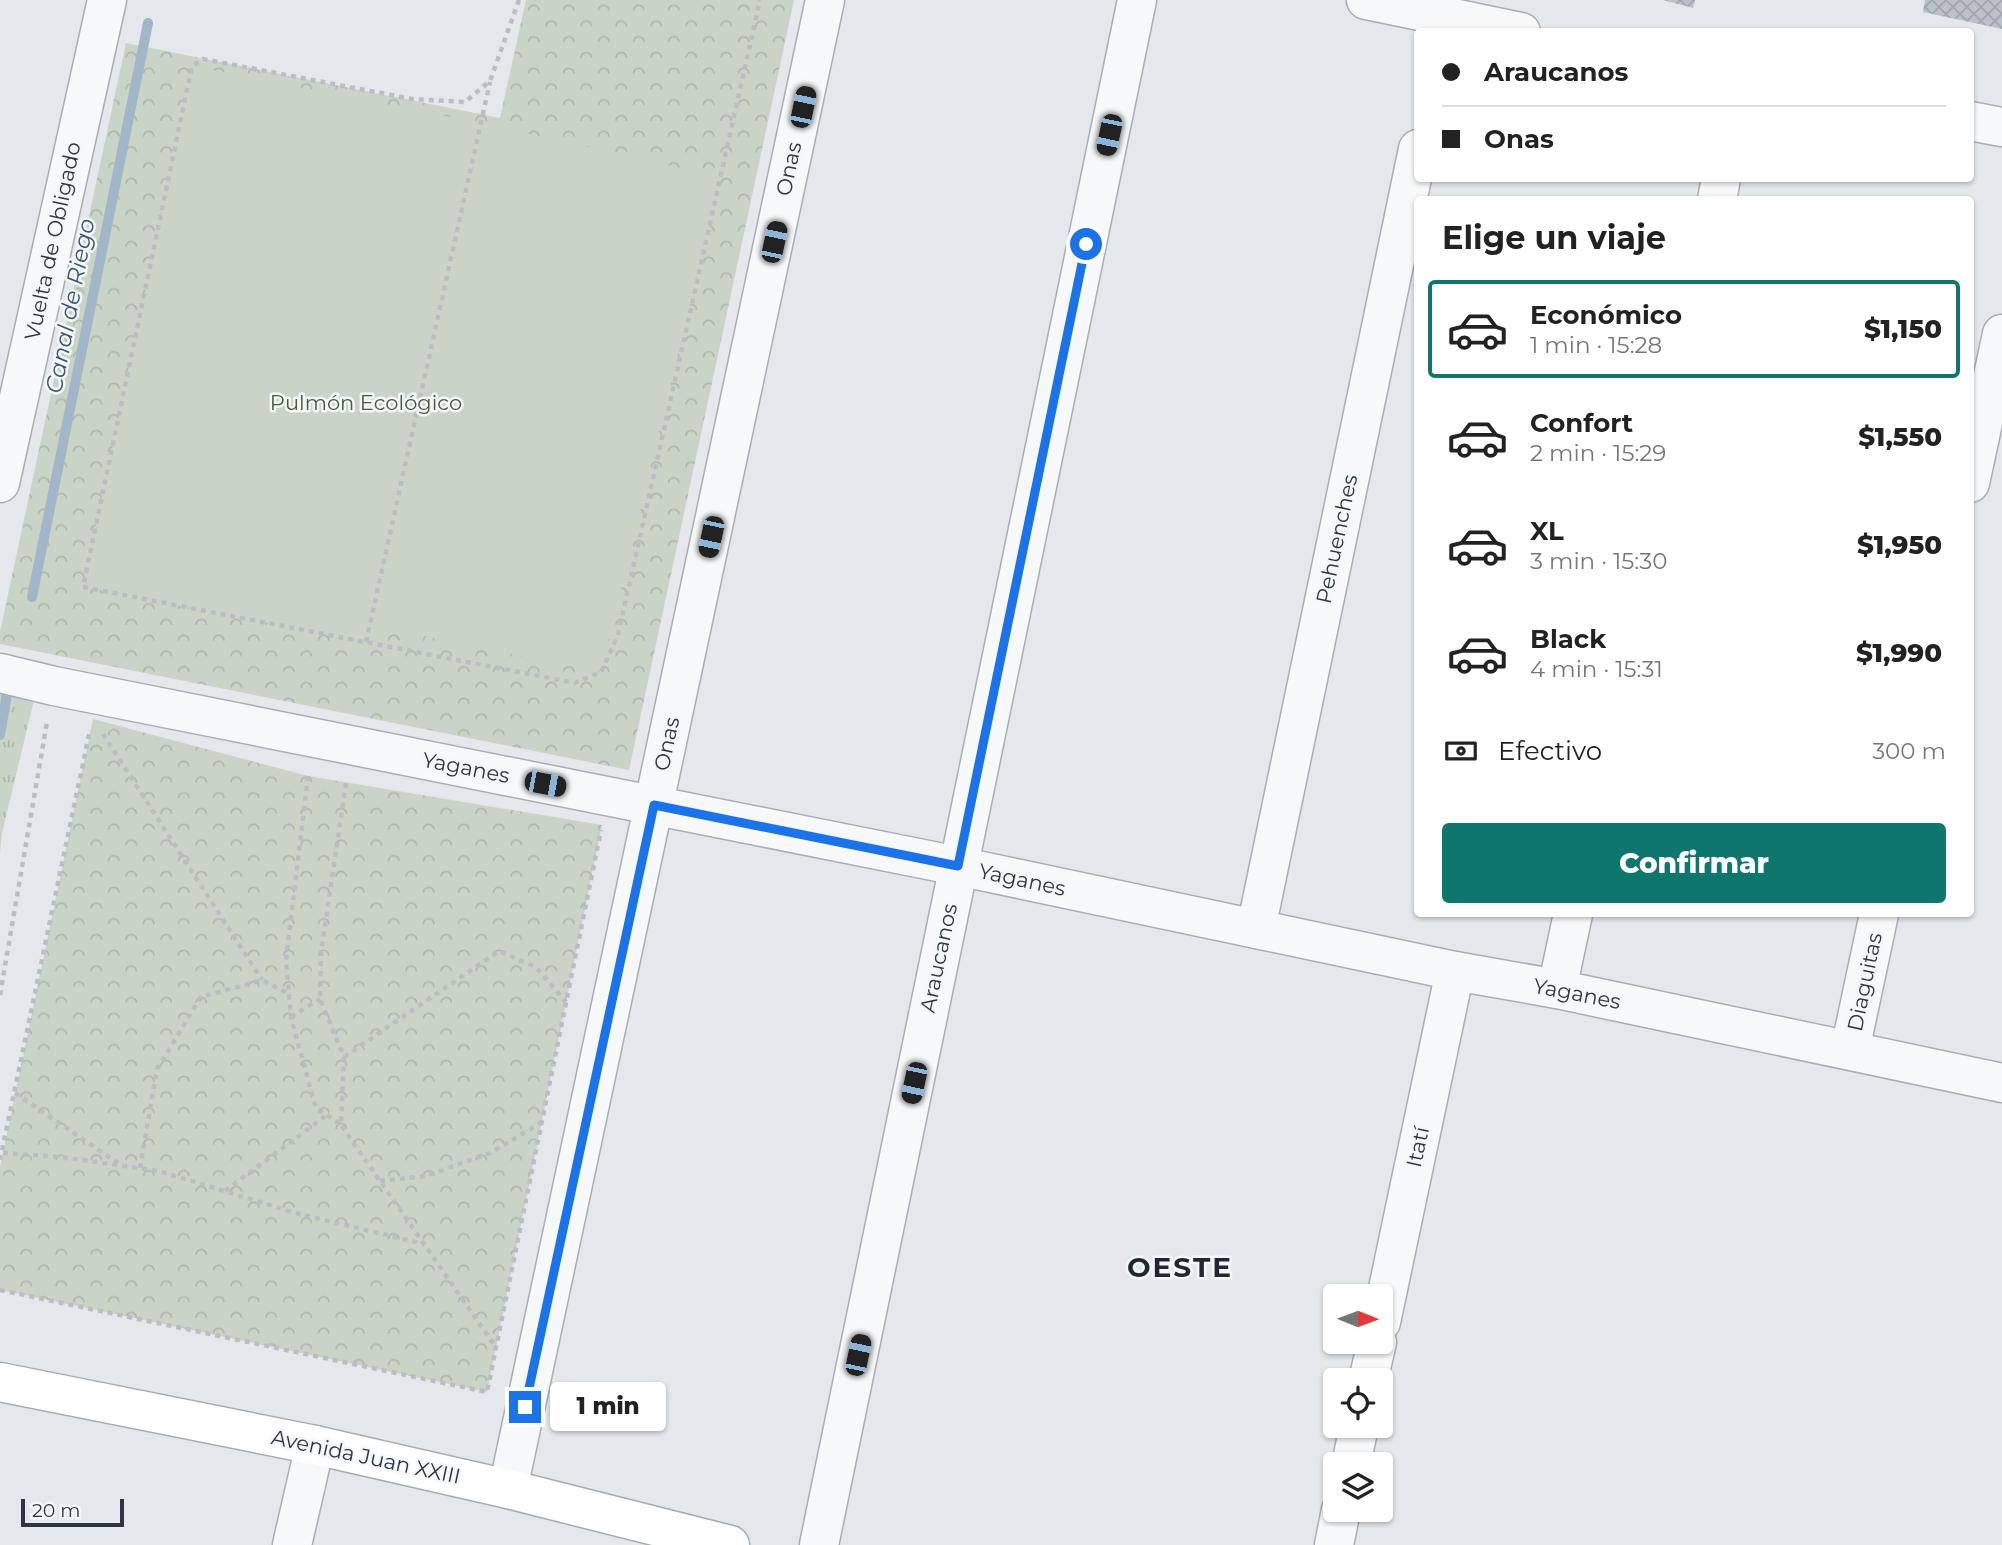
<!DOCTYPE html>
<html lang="es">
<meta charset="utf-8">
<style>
:root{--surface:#fff;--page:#f2f2f2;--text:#222;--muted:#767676;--line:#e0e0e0;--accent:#0f766e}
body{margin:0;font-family:Montserrat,sans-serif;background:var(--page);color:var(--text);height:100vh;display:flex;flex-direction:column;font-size:26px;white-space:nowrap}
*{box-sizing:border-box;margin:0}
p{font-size:23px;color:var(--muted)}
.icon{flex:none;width:38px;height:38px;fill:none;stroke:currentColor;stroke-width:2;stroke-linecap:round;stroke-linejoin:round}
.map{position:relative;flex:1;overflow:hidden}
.sheet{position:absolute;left:1414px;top:196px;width:560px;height:721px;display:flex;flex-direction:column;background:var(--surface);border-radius:7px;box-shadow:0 2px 5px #0004}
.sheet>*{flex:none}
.guide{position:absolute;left:1414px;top:28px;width:560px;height:154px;border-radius:7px;box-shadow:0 2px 5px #0004;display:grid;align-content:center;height:154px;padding:0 28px;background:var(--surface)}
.needle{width:46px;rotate:91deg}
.buttons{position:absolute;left:1323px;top:1284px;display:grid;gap:14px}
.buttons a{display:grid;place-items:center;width:70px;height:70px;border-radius:7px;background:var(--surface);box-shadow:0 2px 5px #0004;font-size:35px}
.scale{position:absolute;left:21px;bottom:18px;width:103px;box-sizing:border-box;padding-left:7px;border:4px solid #2c3643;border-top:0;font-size:19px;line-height:24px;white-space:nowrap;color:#2c3643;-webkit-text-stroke:5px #f4f6f8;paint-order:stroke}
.end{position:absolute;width:32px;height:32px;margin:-16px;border:9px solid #1a73e8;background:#fff;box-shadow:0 0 0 4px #fff}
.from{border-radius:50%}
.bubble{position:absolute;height:49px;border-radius:7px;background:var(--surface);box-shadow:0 2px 5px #0004;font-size:23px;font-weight:800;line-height:49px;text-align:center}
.car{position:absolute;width:21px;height:42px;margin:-21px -10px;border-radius:9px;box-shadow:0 0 5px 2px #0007;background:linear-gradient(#222 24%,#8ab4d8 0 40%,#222 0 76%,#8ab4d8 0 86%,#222 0)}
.guide b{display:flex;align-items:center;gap:24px;height:66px;font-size:26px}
.guide b+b{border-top:2px solid var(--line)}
.guide i{width:18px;height:18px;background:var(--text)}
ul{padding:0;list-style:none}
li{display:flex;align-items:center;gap:21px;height:98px;margin:0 14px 10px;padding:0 14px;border:4px solid transparent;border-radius:7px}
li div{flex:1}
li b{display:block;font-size:26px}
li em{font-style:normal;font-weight:800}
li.active{border-color:var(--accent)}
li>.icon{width:63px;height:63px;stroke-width:1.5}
h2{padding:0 28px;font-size:32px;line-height:84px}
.pay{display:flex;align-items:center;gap:18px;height:77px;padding:0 28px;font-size:26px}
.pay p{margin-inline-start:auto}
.action{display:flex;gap:14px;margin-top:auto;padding:14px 28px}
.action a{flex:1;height:80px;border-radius:7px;background:var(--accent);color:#fff;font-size:28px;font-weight:800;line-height:80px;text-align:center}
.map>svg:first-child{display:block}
</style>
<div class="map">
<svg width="2002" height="1545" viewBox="0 0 2002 1545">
<defs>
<pattern id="grass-tufts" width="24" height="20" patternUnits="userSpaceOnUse" patternTransform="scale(1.75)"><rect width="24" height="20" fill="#cad4c6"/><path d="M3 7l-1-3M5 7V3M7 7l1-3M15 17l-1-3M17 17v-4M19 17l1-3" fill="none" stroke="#aeb7ab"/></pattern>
<pattern id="forest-crowns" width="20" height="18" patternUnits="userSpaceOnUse" patternTransform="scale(1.75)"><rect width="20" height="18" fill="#cad4c6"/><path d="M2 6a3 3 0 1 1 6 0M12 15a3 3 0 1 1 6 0" fill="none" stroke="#aeb7ab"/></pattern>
<pattern id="building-cross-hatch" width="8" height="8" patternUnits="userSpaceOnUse" patternTransform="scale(1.75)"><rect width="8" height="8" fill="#bbc1c8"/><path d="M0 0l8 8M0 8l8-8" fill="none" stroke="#a1a6ad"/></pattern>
</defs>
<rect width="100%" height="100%" fill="#e4e7eb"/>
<path fill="url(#grass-tufts)" d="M0 689 35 696 2 833 0 853Z"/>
<g fill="url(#forest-crowns)">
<path d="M526 0H794L629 770 0 644V632L126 43 500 118Z"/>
<path d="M93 719 308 776 602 825 487 1392 0 1290V1167Z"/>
</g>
<path fill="#cad4c6" d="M192 66 481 123 721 177 601 672 370 625 366 642 83 587Z"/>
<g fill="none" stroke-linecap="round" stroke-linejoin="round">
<g stroke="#a1b6c9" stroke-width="10">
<path d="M32 597 148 23"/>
<path d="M0 735 9 682"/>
</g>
</g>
<g fill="url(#building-cross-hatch)">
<path d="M1663 0H1695L1693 8Z"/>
<path d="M1925 0H2002V29L1923 12Z"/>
</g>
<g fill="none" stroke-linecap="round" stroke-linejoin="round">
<defs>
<g id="minor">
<path d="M1366 0 1521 32"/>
<path d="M1970 121 2002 127"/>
<path d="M1717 200 1721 178"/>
<path d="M0 483 107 0"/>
<path d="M1970 483 2002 334"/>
<path d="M0 673 54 686 958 866 1455 971 1557 989 2002 1083"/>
<path d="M1256 929 1418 149"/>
<path d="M1557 989 1573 914"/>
<path d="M1850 1050 1879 914"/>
<path d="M1381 1322 1455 971"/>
<path d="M1368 1381 1377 1342"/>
<path d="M1351 1465 1359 1426"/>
<path d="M508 1489 825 0"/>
<path d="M292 1545 315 1445"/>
<path d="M819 1545 1137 0"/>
<path d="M1334 1545 1341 1510"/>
</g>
<path id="major" d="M0 1382 315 1445 508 1489 730 1545"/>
</defs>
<use href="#minor" stroke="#a9aeb5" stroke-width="41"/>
<use href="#major" stroke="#a4acb6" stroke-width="41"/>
<g stroke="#babec2" stroke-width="4.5" stroke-dasharray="5 5" stroke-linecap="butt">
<path d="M519 0 490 81 465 102 412 99 203 59 192 66 83 587 575 683 601 672 618 635 760 0"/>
<path d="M366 642 490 82"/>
<path d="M103 734 262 980"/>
<path d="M308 776 286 960 291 1018 316 1108 340 1124"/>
<path d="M346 783 321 953 320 999 344 1057 341 1125 495 1346"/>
<path d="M0 995 47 722"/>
<path d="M291 1017 320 999"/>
<path d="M344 1057 499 951 536 967 566 1002"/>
<path d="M15 1093 118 1163"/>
<path d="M3 1153 61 1157 159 1171 299 1214 424 1244"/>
<path d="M0 1160 90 730"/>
<path d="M140 1168 157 1069 201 997 262 980 289 994"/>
<path d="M380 1181 426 1176 490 1153 541 1123"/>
<path d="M225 1191 327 1115"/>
<path d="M0 1290 487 1392 601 830"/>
</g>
<use href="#minor" stroke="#f7f8f9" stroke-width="38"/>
<use href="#major" stroke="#fff" stroke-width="38"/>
</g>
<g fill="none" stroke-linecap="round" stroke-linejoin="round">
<path stroke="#1a73e8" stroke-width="9" d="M525 1407 654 805 958 866 1086 244"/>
</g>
<g text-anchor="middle" stroke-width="5" stroke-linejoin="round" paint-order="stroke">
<g font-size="21" fill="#2c3643" stroke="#f4f6f8">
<text transform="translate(789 169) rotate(-78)" y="7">Onas</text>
<text transform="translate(53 241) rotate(-78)" y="7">Vuelta de Obligado</text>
<text transform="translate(1337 539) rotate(-78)" y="7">Pehuenches</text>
<text transform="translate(667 744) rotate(-78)" y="7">Onas</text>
<text transform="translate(466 768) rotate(11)" y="7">Yaganes</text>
<text transform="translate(1022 880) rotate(12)" y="7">Yaganes</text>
<text transform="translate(939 958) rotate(-78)" y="7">Araucanos</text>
<text transform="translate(1865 982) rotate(-78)" y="7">Diaguitas</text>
<text transform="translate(1577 994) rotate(11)" y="7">Yaganes</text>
<text transform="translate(1418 1147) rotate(-78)" y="7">Itatí</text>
<text transform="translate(366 1457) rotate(12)" y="7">Avenida Juan XXIII</text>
</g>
<g font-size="21" fill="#435e3a" stroke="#f4f6f8">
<text x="366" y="410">Pulmón Ecológico</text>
</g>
<g font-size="23" font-style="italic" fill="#385675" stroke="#f4f6f8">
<text transform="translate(70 306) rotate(-79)" y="8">Canal de Riego</text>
</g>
<g font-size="28" font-weight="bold" letter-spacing="2" fill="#1e2734" stroke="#f4f6f8">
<text x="1180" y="1277">OESTE</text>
</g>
</g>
</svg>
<div class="buttons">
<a><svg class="needle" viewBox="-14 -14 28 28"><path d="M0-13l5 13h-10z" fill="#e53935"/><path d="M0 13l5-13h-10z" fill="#767676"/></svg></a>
<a><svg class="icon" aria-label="locate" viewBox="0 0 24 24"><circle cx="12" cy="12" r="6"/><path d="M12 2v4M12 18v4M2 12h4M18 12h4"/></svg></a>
<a><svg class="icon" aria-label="layers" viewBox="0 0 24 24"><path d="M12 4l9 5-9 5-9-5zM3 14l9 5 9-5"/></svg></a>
</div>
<div class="scale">20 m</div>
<i class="end from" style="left:1086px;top:244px"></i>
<i class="end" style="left:525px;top:1407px"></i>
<div class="bubble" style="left:550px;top:1382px;width:116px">1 min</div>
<i class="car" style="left:803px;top:107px;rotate:12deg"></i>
<i class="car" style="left:1109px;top:135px;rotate:192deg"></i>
<i class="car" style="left:774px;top:242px;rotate:12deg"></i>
<i class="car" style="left:711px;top:537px;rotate:192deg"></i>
<i class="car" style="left:545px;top:784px;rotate:101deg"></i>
<i class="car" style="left:914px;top:1083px;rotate:192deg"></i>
<i class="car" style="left:858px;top:1355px;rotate:12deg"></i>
<div class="guide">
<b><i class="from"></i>Araucanos</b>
<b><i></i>Onas</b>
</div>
<section class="sheet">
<h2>Elige un viaje</h2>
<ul>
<li class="active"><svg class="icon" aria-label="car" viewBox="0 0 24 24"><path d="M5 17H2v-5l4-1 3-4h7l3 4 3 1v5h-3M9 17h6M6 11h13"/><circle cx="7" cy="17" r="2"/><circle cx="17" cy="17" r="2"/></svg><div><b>Económico</b><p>1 min · 15:28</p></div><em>$1,150</em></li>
<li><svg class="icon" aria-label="car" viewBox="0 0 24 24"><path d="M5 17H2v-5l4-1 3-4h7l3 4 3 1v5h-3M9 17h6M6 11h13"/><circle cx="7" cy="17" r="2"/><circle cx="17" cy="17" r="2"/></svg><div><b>Confort</b><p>2 min · 15:29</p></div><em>$1,550</em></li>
<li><svg class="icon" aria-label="car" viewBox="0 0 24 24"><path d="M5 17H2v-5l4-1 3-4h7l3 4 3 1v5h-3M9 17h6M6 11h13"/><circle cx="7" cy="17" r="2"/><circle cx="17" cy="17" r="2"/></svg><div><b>XL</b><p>3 min · 15:30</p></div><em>$1,950</em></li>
<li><svg class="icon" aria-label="car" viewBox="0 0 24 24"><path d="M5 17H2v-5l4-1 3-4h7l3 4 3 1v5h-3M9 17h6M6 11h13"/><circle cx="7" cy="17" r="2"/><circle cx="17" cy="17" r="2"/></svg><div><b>Black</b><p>4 min · 15:31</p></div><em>$1,990</em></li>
</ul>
<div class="pay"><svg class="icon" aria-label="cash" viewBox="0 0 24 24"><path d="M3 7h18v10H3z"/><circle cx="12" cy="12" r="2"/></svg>Efectivo<p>300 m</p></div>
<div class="action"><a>Confirmar</a></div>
</section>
</div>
